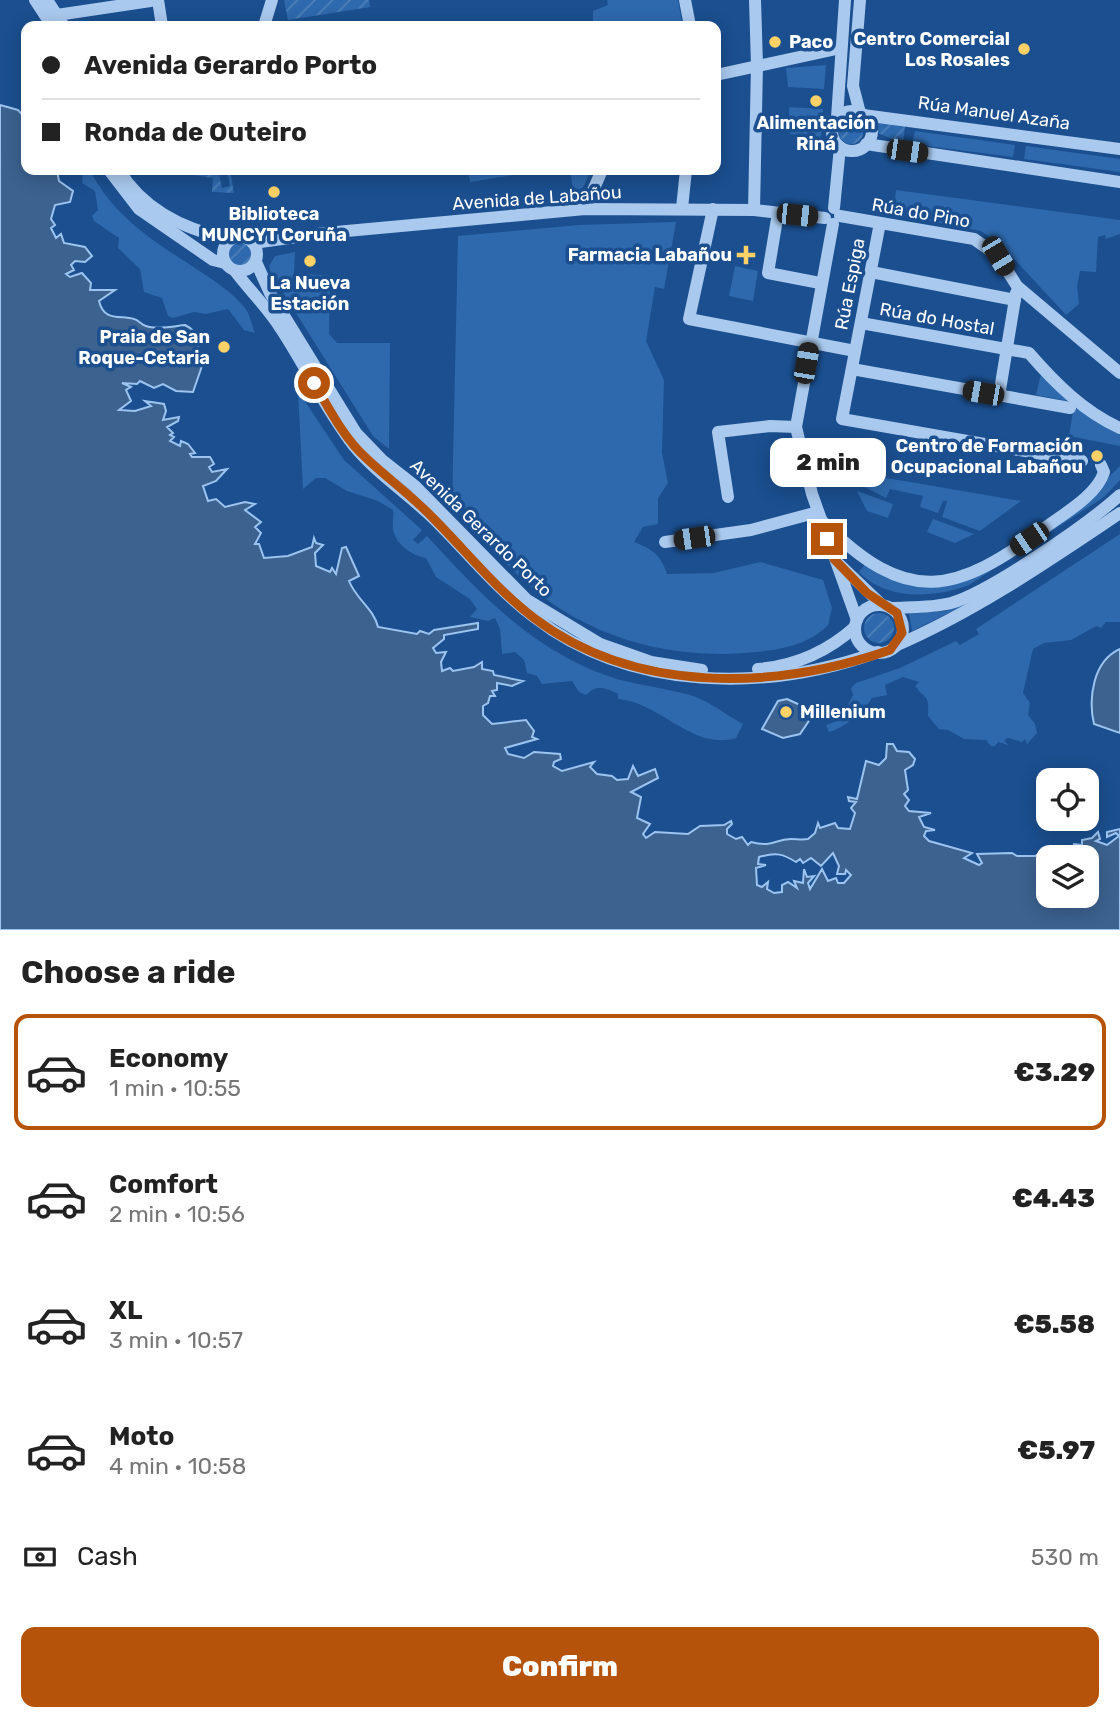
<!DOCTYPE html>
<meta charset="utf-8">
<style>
:root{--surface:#fff;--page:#f2f2f2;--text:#222;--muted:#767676;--line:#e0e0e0;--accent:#b45309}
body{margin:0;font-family:Rubik,sans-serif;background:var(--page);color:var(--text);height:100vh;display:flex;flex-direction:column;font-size:26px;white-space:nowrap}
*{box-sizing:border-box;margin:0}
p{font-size:23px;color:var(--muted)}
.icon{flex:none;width:38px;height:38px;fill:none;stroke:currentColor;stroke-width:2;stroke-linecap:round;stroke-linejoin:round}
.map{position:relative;height:930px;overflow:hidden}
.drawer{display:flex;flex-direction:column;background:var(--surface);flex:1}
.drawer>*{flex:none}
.guide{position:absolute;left:21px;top:21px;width:700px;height:154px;border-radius:14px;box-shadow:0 4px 18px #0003;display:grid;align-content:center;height:154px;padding:0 21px;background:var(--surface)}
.fabs{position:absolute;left:1036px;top:768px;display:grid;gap:14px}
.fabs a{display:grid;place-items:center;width:63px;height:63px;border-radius:14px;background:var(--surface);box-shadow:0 4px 18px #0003;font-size:35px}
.end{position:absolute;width:32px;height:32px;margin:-16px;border:9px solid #b45309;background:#fff;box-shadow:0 0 0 4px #fff}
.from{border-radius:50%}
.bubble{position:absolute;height:49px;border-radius:14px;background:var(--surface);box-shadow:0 4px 18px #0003;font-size:23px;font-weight:800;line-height:49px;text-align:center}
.car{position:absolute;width:21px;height:42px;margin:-21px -10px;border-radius:9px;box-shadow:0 0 5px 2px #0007;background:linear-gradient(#222 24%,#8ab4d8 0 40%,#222 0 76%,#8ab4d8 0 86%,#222 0)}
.guide b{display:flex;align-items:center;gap:24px;height:66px;font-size:26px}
.guide b+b{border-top:2px solid var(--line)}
.guide i{width:18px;height:18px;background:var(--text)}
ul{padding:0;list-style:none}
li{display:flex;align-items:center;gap:21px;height:116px;margin:0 14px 10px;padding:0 7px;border:4px solid transparent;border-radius:14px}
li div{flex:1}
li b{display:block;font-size:26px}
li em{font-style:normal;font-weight:800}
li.active{border-color:var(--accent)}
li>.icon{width:63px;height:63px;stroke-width:1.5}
h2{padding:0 21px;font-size:32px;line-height:84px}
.pay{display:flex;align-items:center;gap:18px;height:77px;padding:0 21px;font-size:26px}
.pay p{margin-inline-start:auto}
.action{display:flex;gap:14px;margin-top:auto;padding:14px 21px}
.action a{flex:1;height:80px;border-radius:14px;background:var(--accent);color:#fff;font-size:28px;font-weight:800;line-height:80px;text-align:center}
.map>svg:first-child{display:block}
</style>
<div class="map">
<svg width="1120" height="930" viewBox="0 0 1120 930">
<defs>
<pattern id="garden-furrows" width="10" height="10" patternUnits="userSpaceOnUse" patternTransform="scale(1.75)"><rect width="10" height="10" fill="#2e69ad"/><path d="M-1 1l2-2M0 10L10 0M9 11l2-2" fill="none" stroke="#4d80b9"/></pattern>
</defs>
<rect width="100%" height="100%" fill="#1b4f8f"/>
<g fill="#2e69ad">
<path d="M607 0H678L682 22 678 26H593V11L608 5Z"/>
<path d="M826 65 824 89 788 87 786 68Z"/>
<path d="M789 107 823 109 821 137 790 134Z"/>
<path d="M915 131 1015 145 1013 157 912 144Z"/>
<path d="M1026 146 1120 159V172L1024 159Z"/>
<path d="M83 170H90C113 216 153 241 195 268 212 279 232 292 245 308 250 314 252 326 255 333L244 330 228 309 206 314 194 312 173 318 168 316 162 298 144 292 140 269 118 248 119 238 94 221 92 216 98 210 95 191 82 183Z"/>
<path d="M468 170H519V174L470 182Z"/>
<path d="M570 170H591C584 185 582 196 564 199L563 193 573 189Z"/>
<path d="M896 190 1120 220V234L1106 239 1105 235 1098 237 1096 272 1080 271 1077 286 1079 304 1066 315 1004 248 981 231 893 214Z"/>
<path d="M676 222 664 289 655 287 646 341 664 380 662 453 668 483 658 498V524L643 527 634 542C652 549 661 555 667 574L714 573 760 562 823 580 832 608 828 625C807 647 773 651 744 653 663 659 582 635 522 579 498 556 475 530 452 506L458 236 579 225Z"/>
<path d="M295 252 294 273 330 276 329 334 337 343H390L389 449 373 436 271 273 269 266 275 256Z"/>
<path d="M735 266 758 271 753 301 729 296Z"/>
<path d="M1041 374 1068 401 1036 395Z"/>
<path d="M298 391 344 460 422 530 413 540 418 544 427 536C478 591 525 643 597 672 626 684 656 686 686 694 705 698 725 714 743 724L736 738C692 751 662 703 618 699V694C606 688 597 684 586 695L579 692 572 681 542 684 537 676 527 673 524 660 515 652 502 654 500 629 495 618 488 621 470 617 477 609 470 599 436 577 426 558C413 556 394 544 393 528 392 521 394 517 393 510L378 501 347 491 325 478H316L303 489Z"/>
<path d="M1077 408 1120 432V446L1069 436 1073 412Z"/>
<path d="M1120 466V480L1104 497 969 585C934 598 887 601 859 572L866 563 887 578 904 583 940 585 1077 508Z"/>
<path d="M857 473 1021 501 980 531 942 517 947 501H943L938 513 920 507 923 496 890 489 886 498 855 482Z"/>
<path d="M857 491 893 504 888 518 867 511Z"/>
<path d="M933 519 974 534 955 543 927 532Z"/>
<path d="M1120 534V622H1106L1101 628 1096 626 1071 640 1044 643 1033 649 1023 693 1030 703 1028 715 1035 724 1037 733 1027 744 1025 739 1022 742 1008 738 1004 740 1008 745 998 742 995 746H991L986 740 964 739 948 730 939 729 928 716C929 693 927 702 915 686L919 682 903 677 885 685 887 695 872 698C864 712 844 728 829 732L826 725 840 720 853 695 851 688 856 683 900 668 956 641 960 645 979 634 976 629Z"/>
<path d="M975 600 912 631 909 614 946 611Z"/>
</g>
<g fill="url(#garden-furrows)">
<path d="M284 0H369L370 7 288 20Z"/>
<circle cx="851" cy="132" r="12"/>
<path d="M877 122 905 126 903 144 878 133Z"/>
<path d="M194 170 204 174 218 170 222 188 230 186 227 170H230L234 193 212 192 213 178 187 174Z"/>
<circle cx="239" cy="254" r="12"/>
<circle cx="879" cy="628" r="15"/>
</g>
<g fill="#3c6290" stroke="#9cc4f0" stroke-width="2" fill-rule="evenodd">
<path d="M0 105 18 110 26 119V170H53L54 173 57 171 59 181 73 191 70 202 55 205 51 219 55 225 51 228 56 238 61 234 64 243 85 247 92 256 85 262 75 261 71 265 74 270 66 274 70 277 82 273 91 283 90 290H115L99 301C104 322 120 315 134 319 139 320 141 325 146 326 157 330 175 326 185 325 204 334 199 349 193 363H203L193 392 176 391 163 384 154 388 140 381 137 384 122 383 131 387 126 390 131 401 119 410 135 411 151 406 145 401 164 404 166 411 163 420 179 417 178 421 167 427 173 433 170 435 174 437 170 441 180 446 181 441 188 444 195 453 190 454 192 457H210L214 464 209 467 212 472 227 469 216 481 203 486 208 501 216 499 225 507 245 502 255 504 245 510 261 522 255 527 261 533 255 544H259L264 558 288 556 312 547 314 538 316 543 323 545 315 553 316 566 330 572 332 568 336 574 342 548 346 547 359 576 349 581C356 599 374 609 378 627L417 634 420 631 429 634 434 630 478 623V629L444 635V639L433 648 436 653 446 652 441 662 442 671 450 668 453 671 474 667 482 662V669L493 671 494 675 523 681 512 686 497 683V690L492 691 495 696H490L488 703 483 706V715L492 724 526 720 534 731 532 737 537 739 505 748 508 754 524 758 534 752 560 754 561 759 554 762 553 766 562 771 594 762 590 767 597 774 612 776 617 780 628 779 633 766 638 776 655 769 658 778 631 792 641 797 637 818 650 824 643 834 646 838 655 832 688 834 700 826 724 825 731 821 732 824 727 829V834L736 839 742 837 748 845 751 842C774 848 774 839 791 839 797 839 802 840 808 839L815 833 818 823 820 828 835 823 838 828 850 829 855 813 851 808 856 802 849 801 848 797 857 799 866 761 879 765 886 758 887 744H893L897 751 909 752 915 759 913 765 905 770 908 790 904 794 909 800 905 806 909 811 931 813 919 817 924 827 935 830 926 831 924 836 929 841 972 853 964 858 979 865 982 863 977 854 1012 853 1017 856H1035L1044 851 1049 854 1067 853V849H1072L1074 844 1082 845V840L1092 838 1098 832 1100 839 1096 841 1107 845 1119 836 1116 833 1107 837V832L1120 829V930H0ZM833 853 839 866 837 874H845L846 870 851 875 844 883H838L836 878 828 881 822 869 810 889 808 883 814 876 807 877 804 869 803 883 794 881 797 888 788 882 782 885V892L774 893 767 889 768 882 762 887 757 885 756 868 766 865 758 864 759 857C777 852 783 854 796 862L800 859 803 863 811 858 821 866ZM1048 858H1087V896H1048Z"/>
<path d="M1120 649V733L1094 724C1088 698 1093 661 1120 649Z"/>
<path d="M787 699 815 712 800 734 783 738 762 729 778 701Z"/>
</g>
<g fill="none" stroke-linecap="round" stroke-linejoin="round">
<g stroke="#a9c9ee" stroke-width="12">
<path d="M35 0 52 26"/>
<path d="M47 0 64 26"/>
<path d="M158 0 162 26"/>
<path d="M685 0 690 26"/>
<path d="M860 0 853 86 860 113"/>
<path d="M57 15 157 0"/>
<path d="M264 26 272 0"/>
<path d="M716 75 841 48"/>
<circle cx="852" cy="131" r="20"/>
<path d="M863 115 1120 149"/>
<path d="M837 118 845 0"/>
<path d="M866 144 1120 182"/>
<path d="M109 170 139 209 213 260 225 263"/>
<path d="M119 170C144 211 185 230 230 239"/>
<path d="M682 208 686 170"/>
<path d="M834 208 840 147"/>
<path d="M585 209 602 170"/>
<path d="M713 209 689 319 855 351"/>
<path d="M754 210 757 65 755 0"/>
<path d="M778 213 768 273 820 283"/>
<path d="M840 216 974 239 998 256 1017 286 1120 373"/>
<path d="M880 223 842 419 1082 461"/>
<path d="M833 224 796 427 812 494 857 620"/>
<circle cx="240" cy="254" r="17"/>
<path d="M253 243 325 233 585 209 754 210 825 218"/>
<path d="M256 262 270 293 356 433 382 460 415 486 527 600 600 644 651 662 702 670"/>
<path d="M235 271C250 291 268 308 281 329 306 367 326 410 354 446 377 474 410 495 436 521 469 554 497 589 534 617 631 692 767 692 878 652"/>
<path d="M871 272 1015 300"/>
<path d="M861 323 1029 353C1055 383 1084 412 1120 428"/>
<path d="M852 369 1070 408"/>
<path d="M999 396 1016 293"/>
<path d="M728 497 718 432 770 426 796 427"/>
<path d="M822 521C908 608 955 594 1046 527 1065 513 1097 495 1104 472L1101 465"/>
<path d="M665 542 751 530 818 512"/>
<path d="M839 564 882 605"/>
<circle cx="879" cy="629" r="24"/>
<path d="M891 608C911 607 931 608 951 603 990 592 1089 523 1120 495"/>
<path d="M895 646C976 611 1047 562 1120 513"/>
<path d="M758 669C796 666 827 652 855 627"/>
</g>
</g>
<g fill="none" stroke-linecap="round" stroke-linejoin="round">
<path stroke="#b45309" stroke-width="9" d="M314 383C329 408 343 437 365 457 387 478 411 495 432 517 466 551 496 589 534 618 636 695 775 690 890 650L902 633 897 613 867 593 834 559 827 539"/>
</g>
<g fill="#ffd166" stroke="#1b4f8f" stroke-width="2.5">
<circle cx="775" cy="42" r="7"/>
<circle cx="1024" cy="49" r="7"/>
<circle cx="816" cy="101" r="7"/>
<circle cx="274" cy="192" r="7"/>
<path d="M742.5 244.5h7v7h7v7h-7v7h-7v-7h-7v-7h7z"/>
<circle cx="310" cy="261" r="7"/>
<circle cx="224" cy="347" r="7"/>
<circle cx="1097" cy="456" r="7"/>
<circle cx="786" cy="712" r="7"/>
</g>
<g text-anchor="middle" stroke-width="7" stroke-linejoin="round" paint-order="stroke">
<g font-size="18" font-weight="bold" fill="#fff" stroke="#1b4f8f" text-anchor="end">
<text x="1010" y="45">Centro Comercial<tspan x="1010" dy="21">Los Rosales</tspan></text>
<text x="789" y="48" text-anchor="start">Paco</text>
<text x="816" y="129" text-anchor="middle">Alimentación<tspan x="816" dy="21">Riná</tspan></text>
<text x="274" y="220" text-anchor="middle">Biblioteca<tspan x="274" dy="21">MUNCYT Coruña</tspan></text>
<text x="732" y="261">Farmacia Labañou</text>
<text x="310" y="289" text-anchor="middle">La Nueva<tspan x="310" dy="21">Estación</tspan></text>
<text x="210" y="343">Praia de San<tspan x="210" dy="21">Roque-Cetaria</tspan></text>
<text x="1083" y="452">Centro de Formación<tspan x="1083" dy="21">Ocupacional Labañou</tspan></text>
<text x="800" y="718" text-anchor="start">Millenium</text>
</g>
<g font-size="18" fill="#fff" stroke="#1b4f8f">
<text transform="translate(994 113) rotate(8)" y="6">Rúa Manuel Azaña</text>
<text transform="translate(537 198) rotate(-4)" y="6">Avenida de Labañou</text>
<text transform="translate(921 213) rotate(10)" y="6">Rúa do Pino</text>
<text transform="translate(850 284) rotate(-79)" y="6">Rúa Espiga</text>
<text transform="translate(937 319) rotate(10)" y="6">Rúa do Hostal</text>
<text transform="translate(481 528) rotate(44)" y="6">Avenida Gerardo Porto</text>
</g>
</g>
</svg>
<div class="fabs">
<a><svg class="icon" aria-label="locate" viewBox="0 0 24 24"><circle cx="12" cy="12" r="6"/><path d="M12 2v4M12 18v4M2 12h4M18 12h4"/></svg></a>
<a><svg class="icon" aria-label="layers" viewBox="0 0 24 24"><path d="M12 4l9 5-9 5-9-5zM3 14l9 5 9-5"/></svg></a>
</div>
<i class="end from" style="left:314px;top:383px"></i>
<i class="end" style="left:827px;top:539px"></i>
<div class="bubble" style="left:770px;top:438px;width:116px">2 min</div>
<i class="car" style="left:907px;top:151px;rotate:98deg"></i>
<i class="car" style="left:797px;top:215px;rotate:96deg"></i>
<i class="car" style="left:998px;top:256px;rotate:149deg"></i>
<i class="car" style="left:806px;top:363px;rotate:10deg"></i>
<i class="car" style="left:983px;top:393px;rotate:280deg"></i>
<i class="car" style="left:694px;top:538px;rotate:262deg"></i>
<i class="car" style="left:1029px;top:539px;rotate:236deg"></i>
<div class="guide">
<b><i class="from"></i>Avenida Gerardo Porto</b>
<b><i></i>Ronda de Outeiro</b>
</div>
</div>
<section class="drawer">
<h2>Choose a ride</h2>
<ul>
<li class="active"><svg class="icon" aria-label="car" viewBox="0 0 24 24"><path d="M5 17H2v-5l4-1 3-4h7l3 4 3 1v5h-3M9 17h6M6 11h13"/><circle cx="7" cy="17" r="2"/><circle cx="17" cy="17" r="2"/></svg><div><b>Economy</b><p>1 min · 10:55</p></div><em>€3.29</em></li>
<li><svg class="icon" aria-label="car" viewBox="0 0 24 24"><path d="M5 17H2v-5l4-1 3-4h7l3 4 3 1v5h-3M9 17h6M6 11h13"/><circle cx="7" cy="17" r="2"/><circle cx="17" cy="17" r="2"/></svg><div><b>Comfort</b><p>2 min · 10:56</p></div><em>€4.43</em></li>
<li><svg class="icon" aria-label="car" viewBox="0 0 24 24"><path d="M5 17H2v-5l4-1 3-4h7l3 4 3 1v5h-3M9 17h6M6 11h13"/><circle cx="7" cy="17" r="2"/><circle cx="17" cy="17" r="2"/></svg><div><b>XL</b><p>3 min · 10:57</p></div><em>€5.58</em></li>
<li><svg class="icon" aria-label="car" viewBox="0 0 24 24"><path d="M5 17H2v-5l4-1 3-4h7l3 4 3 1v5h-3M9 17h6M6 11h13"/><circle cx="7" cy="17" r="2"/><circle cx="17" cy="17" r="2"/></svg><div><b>Moto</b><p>4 min · 10:58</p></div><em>€5.97</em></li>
</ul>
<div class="pay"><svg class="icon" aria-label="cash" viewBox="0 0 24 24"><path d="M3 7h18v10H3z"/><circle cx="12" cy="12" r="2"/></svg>Cash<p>530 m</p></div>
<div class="action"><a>Confirm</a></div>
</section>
